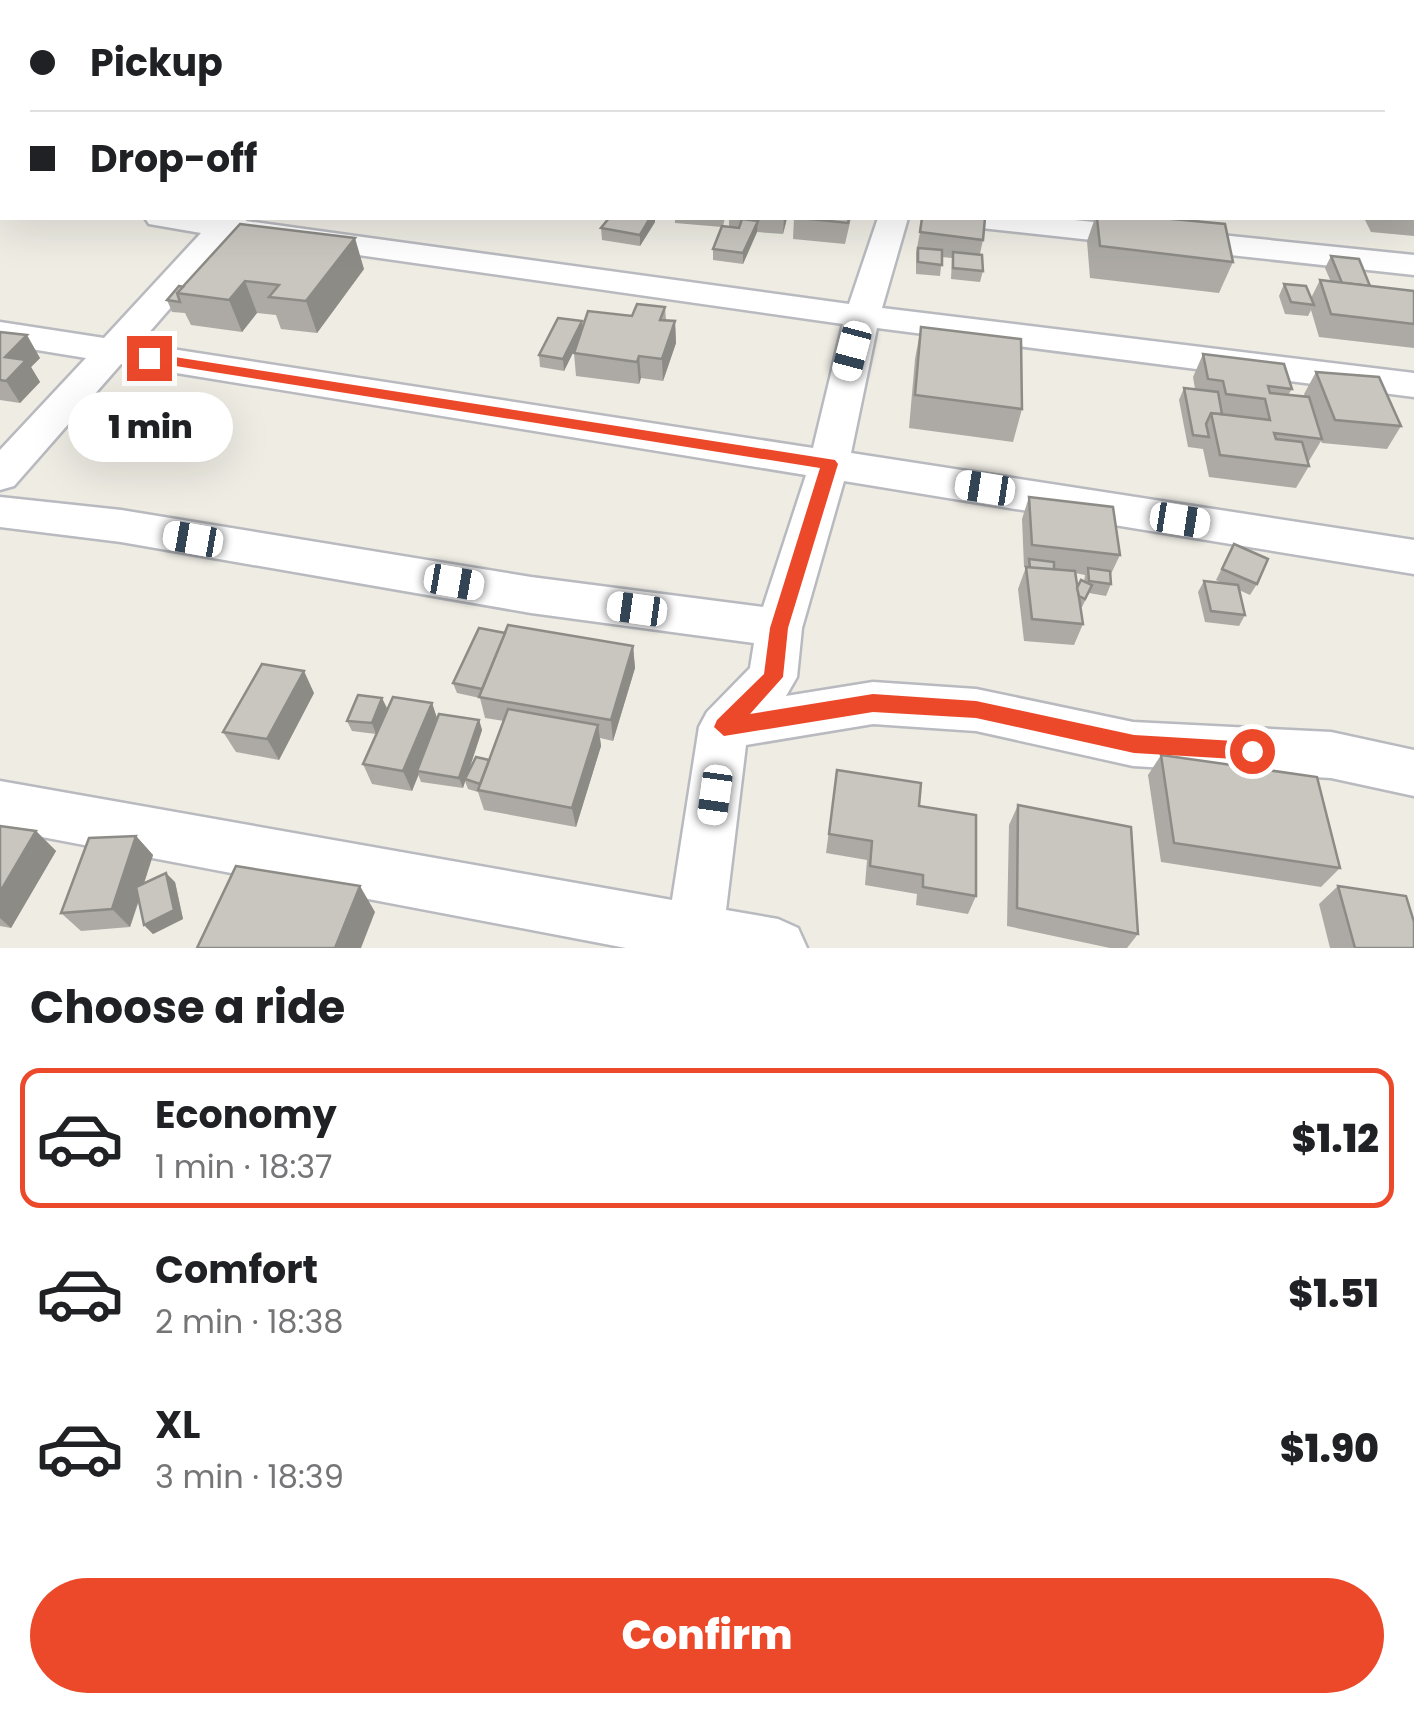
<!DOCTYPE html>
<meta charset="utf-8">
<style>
:root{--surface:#fff;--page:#f2f2f2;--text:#202124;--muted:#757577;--line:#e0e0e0;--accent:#ec492b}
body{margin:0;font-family:Poppins,sans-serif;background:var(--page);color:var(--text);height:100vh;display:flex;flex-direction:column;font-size:38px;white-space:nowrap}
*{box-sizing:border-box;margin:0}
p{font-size:32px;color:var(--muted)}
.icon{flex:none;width:55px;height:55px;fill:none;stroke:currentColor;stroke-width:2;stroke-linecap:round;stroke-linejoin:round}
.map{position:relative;height:948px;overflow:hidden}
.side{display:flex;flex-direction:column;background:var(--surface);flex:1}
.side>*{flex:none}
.guide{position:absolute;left:0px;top:0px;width:1415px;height:220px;box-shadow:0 10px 40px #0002;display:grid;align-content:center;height:220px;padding:0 30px;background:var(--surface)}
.end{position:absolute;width:45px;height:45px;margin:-22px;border:12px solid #ec492b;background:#fff;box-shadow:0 0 0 5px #fff}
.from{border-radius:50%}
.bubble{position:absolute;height:70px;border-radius:35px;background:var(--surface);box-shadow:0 10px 40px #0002;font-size:32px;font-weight:800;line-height:70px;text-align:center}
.car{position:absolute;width:30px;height:60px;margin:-30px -15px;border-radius:12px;box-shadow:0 0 8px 2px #0007;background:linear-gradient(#fff 24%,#345 0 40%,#fff 0 76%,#345 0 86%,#fff 0)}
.guide b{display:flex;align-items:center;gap:35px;height:95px;font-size:38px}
.guide b+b{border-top:2px solid var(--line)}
.guide i{width:25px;height:25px;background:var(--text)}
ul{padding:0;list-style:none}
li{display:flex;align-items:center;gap:30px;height:140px;margin:0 20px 15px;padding:0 10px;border:5px solid transparent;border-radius:20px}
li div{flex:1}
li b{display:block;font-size:38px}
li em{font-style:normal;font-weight:800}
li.selected{border-color:var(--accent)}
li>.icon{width:90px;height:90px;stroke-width:1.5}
h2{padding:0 30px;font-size:45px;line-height:120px}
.cta{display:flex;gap:20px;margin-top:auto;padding:20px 30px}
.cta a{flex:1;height:115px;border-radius:60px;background:var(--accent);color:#fff;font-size:40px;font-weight:800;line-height:115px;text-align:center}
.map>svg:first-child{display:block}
</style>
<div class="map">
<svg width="1414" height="948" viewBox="0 0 1414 948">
<rect width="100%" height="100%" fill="#eeece3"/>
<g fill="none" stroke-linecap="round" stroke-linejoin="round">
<defs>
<g id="minor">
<path d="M466 0H515L516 2H467Z"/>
<rect x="911" y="0" width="22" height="2"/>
<path d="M1094 0H1145L1146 2H1095Z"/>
<rect x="0" y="5" width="2" height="14"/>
<rect x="1412" y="36" width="2" height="16"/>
<rect x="1412" y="82" width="2" height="16"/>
<rect x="0" y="91" width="2" height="16"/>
<path d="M1412 157H1414V175L1412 174Z"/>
<rect x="0" y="186" width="2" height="18"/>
<path d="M145 218H247L246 221 849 304 878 218H908L882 308 1414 373V397L877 328 851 453 1414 540V574L844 481 802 628 797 677 786 696 873 682 976 689 1133 722 1331 732 1414 750V796L1331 778 1133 766 976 731 873 724 746 745 726 910 778 919 798 928 807 948H626L0 829V781L672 900 699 727 707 712 750 668 754 643 531 613 121 542 0 527V497L121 510 531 577 763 607 806 475 121 364 14 486 0 490V450L86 358 0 344V322L104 338 201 233 149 224ZM232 237 843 324 813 448 139 344Z"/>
<path d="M957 218H1055L1414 255V275L972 227 961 224Z"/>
</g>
</defs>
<use href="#minor" stroke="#b8babf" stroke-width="5"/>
<use href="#minor" fill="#fff" fill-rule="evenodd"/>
</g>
<g fill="#adaaa5" fill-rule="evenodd">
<path d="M61 0H136L133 2H62Z"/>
<path d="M154 0H420V2H151Z"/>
<path d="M595 0H653L651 2H623Z"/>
<path d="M664 0H713L711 2H664Z"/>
<rect x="755" y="0" width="51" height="2"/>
<rect x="954" y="0" width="132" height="2"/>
<path d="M1304 0H1364L1363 2H1306Z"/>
<path d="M1364 0H1405L1404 2H1366Z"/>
<path d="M0 19H2V52L0 51Z"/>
<path d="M1412 183H1414V236L1371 232 1364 218H1412Z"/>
<path d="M609 218H655V222L640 246 602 240 601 228Z"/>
<path d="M675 218H725L723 226H729V218H787L783 234 757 232 743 264 713 260V249L722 227 675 223Z"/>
<path d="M794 218H851L845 244 793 239Z"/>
<path d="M1095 218H1162L1233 262 1219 293 1090 278 1087 241Z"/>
<path d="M920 232 983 240 980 254 983 271 980 282 951 279 952 258 942 257 940 276 916 274V253Z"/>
<path d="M1331 256 1370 286 1414 291V348L1319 337 1311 310 1308 316 1285 314 1279 296 1284 284 1311 298 1320 280 1331 282 1325 268Z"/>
<path d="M364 269 317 333 281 329 276 315 257 313 242 332 191 325 185 313 172 312 167 300 179 286Z"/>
<path d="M665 307 666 320 675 321 676 343 663 381 641 378 639 384 576 376 574 353 576 347 564 371 540 367 539 355 582 328Z"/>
<path d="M921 327 1022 409 1013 442 909 428 915 359Z"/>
<path d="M0 332 40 358 31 367 40 382 20 403 0 400Z"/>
<path d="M1203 354 1292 389 1288 395 1305 397 1304 394 1316 372 1401 426 1387 449 1322 443 1321 441 1309 461H1308L1309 466 1296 488 1209 477 1203 449 1188 447 1179 400 1184 388 1195 389 1193 377Z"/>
<path d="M1029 497 1120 555 1110 576 1111 584 1106 596 1089 593 1081 609 1083 624 1074 645 1024 641 1018 589 1026 567H1024L1022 519ZM1075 573 1085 575 1084 582 1077 588Z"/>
<path d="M1234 544 1257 584 1250 595 1239 590 1245 615 1239 626 1205 622 1198 592 1204 581 1222 583 1216 580Z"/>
<path d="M505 633 633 646 635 668 613 741 600 738 601 746 576 827 484 810 478 792 468 789 465 781 463 788 421 782 418 774 412 791 372 784 363 764 376 734 352 731 347 721 387 708 378 731 432 703 437 719 479 720 482 730 468 773 489 760 504 721 485 718 480 698 457 693 453 683Z"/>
<path d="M314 693 279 760 236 752 223 732Z"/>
<path d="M1161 755 1340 868 1321 887 1161 862 1148 775Z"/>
<path d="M837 770 919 806 976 896 968 914 916 905 917 894 865 885 867 860 826 853Z"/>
<path d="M1018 805 1138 934 1127 948H1110L1007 926 1009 825Z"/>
<path d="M0 826 36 831 56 851 11 928 0 926Z"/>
<path d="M136 836 153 855 144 883 175 882 183 919 153 934 144 925 139 901 130 927 81 931 61 913Z"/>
<path d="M1338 886 1414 948H1330L1319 904Z"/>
</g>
<g fill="#8d8b86">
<path d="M108 0H136L133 2H109Z"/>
<path d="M650 218H655V222L640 246V235Z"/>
<path d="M784 218H787L783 234Z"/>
<path d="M758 221 757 232 743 264V253Z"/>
<path d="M355 238 364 269 317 333 306 301Z"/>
<path d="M245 281 257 313 242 332 229 300Z"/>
<path d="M582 321 583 332 564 371 563 359Z"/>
<path d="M675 321 676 343 663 381 662 359Z"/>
<path d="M27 335 40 358 31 367 40 382 20 403 6 381 5 357Z"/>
<path d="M639 356 641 378 639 384 637 362Z"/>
<path d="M633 646 635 668 613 741 611 720Z"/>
<path d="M304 671 314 693 279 760 267 739Z"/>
<path d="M382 698 387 708 376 734 372 723Z"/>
<path d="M432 703 439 724 417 771 419 774 412 791 403 771Z"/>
<path d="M479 720 482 730 463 788 459 778Z"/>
<path d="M598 725 601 746 576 827 572 808Z"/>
<path d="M36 831 56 851 11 928 0 918V892Z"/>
<path d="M136 836 153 855 130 927 112 909Z"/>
<path d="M166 873 175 882 183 919 153 934 144 925Z"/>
<path d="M360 886 375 912 361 948H335Z"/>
</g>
<g fill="#c9c6c0" stroke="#8d8b86" stroke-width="2.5">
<path d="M154 0H179L175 2H151Z"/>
<path d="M183 0H220L238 2H180Z"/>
<path d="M363 0H409L406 2H360Z"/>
<rect x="847" y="0" width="39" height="2"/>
<path d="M996 0H1086V2H997Z"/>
<path d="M1166 0H1214L1215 2H1167Z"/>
<path d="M2 20V33H0V21Z"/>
<rect x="1412" y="183" width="2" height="30"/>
<path d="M609 218H650L640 235 601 228Z"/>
<path d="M800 218H849L848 223Z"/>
<path d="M922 218H985L983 240 920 232Z"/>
<path d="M1097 218H1162L1225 224 1233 262 1100 246Z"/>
<path d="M742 219 758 221 743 253 713 249 722 226 739 228Z"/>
<path d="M240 224 355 238 306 301 269 297 279 285 245 281 229 300 177 293Z"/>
<path d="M918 248 942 250V265L918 262Z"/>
<path d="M953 252 982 255 983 271 953 268Z"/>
<path d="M1331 256 1359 259 1370 286 1342 283Z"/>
<path d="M1320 280 1414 291V324L1331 314Z"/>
<path d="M1284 284 1306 286 1314 305 1291 302Z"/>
<path d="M179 286 183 287 177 293 180 302 167 300Z"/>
<path d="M637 304 665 307 660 320 675 321 662 359 639 356 637 362 574 353 588 311 632 316Z"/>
<path d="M558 318 582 321 563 359 539 355Z"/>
<path d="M921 327 1021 339 1022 409 915 395Z"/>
<path d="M0 332 27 335 5 357 26 360 6 381 0 380Z"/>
<path d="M1203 354 1284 364 1292 389 1268 386 1270 393 1309 397 1322 439 1274 433 1276 439 1302 442 1309 466 1220 455 1211 413 1270 420 1265 399 1226 394 1223 381 1208 379Z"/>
<path d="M1316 372 1379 377 1401 426 1335 420Z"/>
<path d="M1184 388 1218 392 1222 414 1211 413 1206 424 1209 437 1193 435Z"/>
<path d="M1029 497 1113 507 1120 555 1032 545Z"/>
<path d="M1234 544 1268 559 1257 584 1222 569Z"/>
<path d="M1029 559 1054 562V570L1030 568Z"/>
<path d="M1026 567 1075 571 1083 624 1032 619Z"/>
<path d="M1088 568 1110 571 1111 584 1089 581Z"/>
<path d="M1081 580 1092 585 1085 599 1079 596 1077 588Z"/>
<path d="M1204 581 1238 585 1245 615 1211 611Z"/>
<path d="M508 625 633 646 611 720 479 697Z"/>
<path d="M479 628 505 633 482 689 453 683Z"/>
<path d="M262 664 304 671 267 739 223 732Z"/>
<path d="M358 695 382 698 372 723 347 721Z"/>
<path d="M393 697 432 703 403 771 363 764Z"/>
<path d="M508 709 598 725 572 808 478 790Z"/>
<path d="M439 714 479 720 459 778 417 771Z"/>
<path d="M1161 755 1317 777 1340 868 1174 843Z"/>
<path d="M476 757 489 760 480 784 465 779Z"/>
<path d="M837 770 921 783 919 806 976 815V896L923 887V875L870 866 872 841 829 834Z"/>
<path d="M1018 805 1131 827 1138 934 1017 908Z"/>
<path d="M0 826 36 831 0 892Z"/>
<path d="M136 836 112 909 61 913 89 838Z"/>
<path d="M236 866 360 886 335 948H197Z"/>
<path d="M166 873 174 910 144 925 136 887Z"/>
<path d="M1338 886 1406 896 1414 922V948H1355Z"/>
</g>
<path fill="#ec492b" d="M149 353 835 460 838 464 788 628 783 677 750 714 873 694 976 701 1134 735 1252 742 1262 751 1252 760 1134 753 976 718 873 712 724 736 714 727 717 720 764 674 770 628 820 468 144 361 142 358Z"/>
</svg>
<i class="end from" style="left:1252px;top:751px"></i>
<i class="end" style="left:149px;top:358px"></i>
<div class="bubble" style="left:68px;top:392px;width:165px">1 min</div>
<i class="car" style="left:852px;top:351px;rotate:195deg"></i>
<i class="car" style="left:985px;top:488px;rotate:279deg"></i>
<i class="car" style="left:1180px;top:520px;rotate:99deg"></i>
<i class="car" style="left:193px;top:539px;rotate:280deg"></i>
<i class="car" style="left:454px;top:582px;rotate:100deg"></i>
<i class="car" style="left:637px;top:609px;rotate:278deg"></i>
<i class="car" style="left:715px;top:795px;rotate:188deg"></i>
<div class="guide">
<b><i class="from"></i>Pickup</b>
<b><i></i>Drop-off</b>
</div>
</div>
<section class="side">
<h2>Choose a ride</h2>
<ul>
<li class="selected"><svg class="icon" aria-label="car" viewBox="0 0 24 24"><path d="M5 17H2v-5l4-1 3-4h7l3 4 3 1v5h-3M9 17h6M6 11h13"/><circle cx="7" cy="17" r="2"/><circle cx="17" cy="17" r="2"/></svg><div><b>Economy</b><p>1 min · 18:37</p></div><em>$1.12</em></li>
<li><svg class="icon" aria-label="car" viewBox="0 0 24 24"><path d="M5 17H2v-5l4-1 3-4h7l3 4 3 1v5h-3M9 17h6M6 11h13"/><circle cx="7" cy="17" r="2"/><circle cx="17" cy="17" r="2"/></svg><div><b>Comfort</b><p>2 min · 18:38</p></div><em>$1.51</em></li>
<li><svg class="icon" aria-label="car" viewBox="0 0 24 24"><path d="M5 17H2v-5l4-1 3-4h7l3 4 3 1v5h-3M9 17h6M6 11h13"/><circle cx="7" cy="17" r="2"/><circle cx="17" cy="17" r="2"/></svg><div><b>XL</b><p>3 min · 18:39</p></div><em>$1.90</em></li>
</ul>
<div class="cta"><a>Confirm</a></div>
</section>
